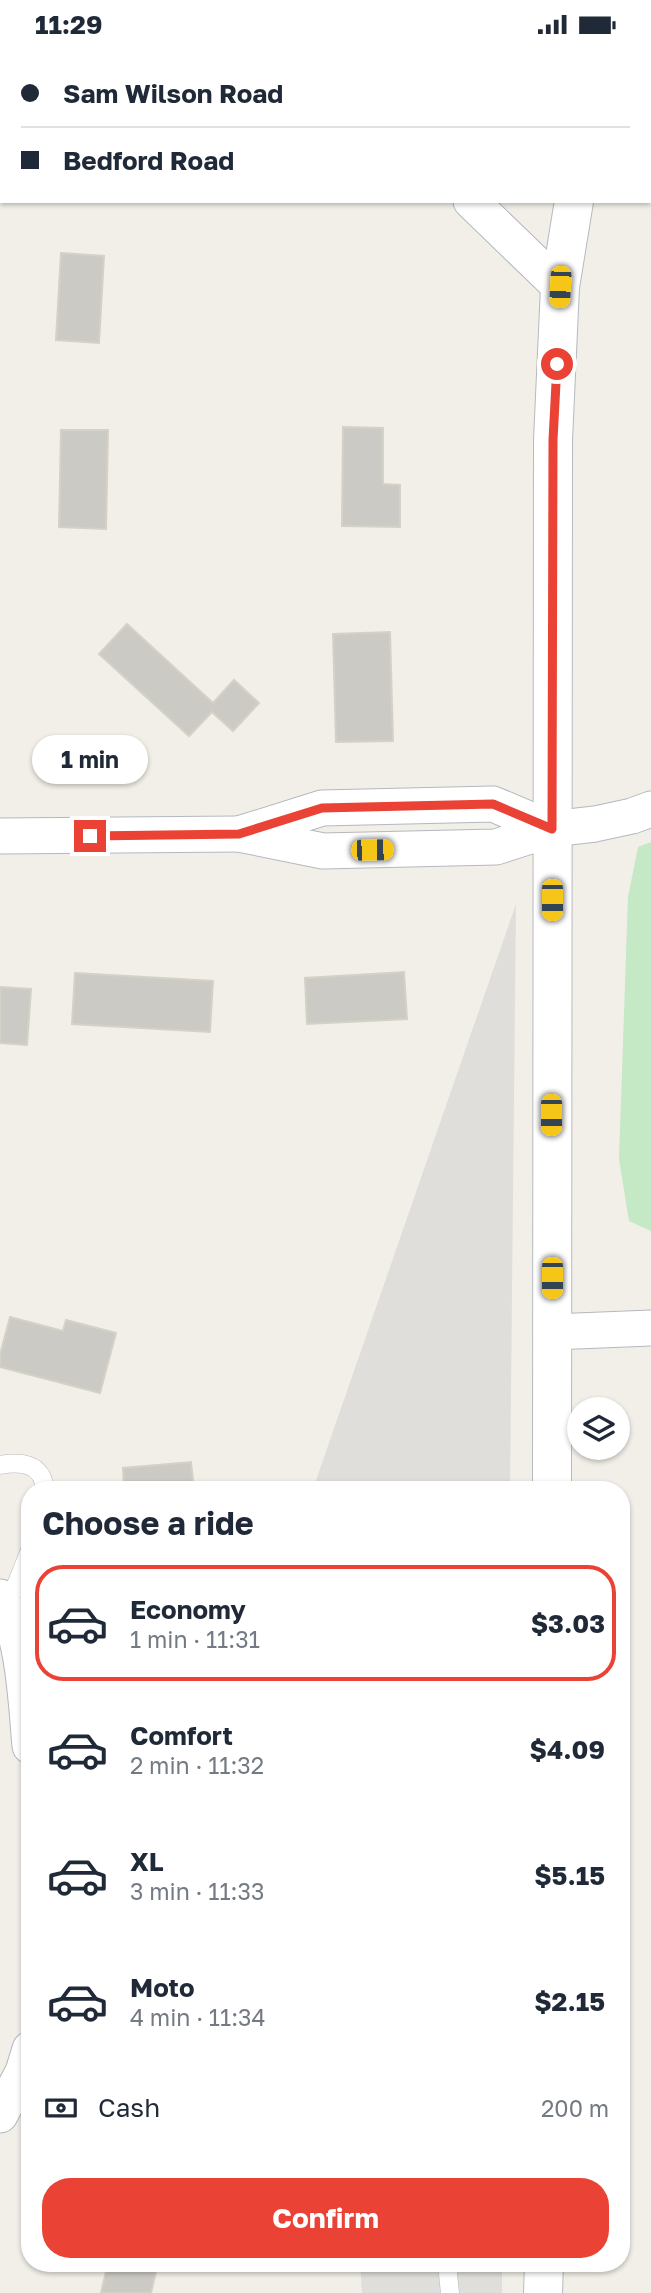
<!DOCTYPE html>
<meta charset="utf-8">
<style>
:root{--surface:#fff;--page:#f6f6f7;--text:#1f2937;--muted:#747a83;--line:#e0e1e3;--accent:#ea4335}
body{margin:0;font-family:"Golos Text",sans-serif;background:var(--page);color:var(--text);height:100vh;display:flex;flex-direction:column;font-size:26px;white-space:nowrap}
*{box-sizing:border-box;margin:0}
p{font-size:23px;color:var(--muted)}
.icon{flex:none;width:38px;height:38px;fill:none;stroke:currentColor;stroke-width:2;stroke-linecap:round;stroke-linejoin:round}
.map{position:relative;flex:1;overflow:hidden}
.drawer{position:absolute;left:21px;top:1432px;width:609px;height:791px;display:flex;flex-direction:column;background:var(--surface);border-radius:28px;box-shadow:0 2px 5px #0004}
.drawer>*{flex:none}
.banner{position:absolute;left:0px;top:0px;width:651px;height:154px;box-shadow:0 2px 5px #0004;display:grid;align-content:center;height:154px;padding:0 21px;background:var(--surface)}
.buttons{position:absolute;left:567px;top:1348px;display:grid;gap:14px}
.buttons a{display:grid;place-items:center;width:63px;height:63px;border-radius:50%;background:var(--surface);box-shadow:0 2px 5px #0004;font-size:35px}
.end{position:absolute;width:32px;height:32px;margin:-16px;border:9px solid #ea4335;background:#fff;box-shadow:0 0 0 4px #fff}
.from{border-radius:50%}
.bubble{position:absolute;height:49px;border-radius:24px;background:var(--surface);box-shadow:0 2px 5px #0004;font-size:23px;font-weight:700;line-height:49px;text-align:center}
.car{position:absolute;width:21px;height:42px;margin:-21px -10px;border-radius:9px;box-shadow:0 0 5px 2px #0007;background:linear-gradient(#f5c518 24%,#345 0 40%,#f5c518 0 76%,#345 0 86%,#f5c518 0)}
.banner b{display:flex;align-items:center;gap:24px;height:66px;font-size:26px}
.banner b+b{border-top:2px solid var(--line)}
.banner i{width:18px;height:18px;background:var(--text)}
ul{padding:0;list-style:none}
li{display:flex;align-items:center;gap:21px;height:116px;margin:0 14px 10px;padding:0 7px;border:4px solid transparent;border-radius:28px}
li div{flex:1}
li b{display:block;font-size:26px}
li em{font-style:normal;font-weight:700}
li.active{border-color:var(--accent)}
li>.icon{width:63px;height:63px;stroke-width:1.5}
h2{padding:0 21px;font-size:32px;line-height:84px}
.pay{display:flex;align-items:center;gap:18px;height:77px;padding:0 21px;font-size:26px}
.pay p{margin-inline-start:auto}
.button{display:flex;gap:14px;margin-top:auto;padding:14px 21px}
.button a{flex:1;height:80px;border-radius:28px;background:var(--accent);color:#fff;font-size:28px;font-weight:700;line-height:80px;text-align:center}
.status{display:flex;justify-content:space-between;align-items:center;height:49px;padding:0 35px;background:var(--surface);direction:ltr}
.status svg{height:19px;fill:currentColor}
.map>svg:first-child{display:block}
</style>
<div class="status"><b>11:29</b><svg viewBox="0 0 49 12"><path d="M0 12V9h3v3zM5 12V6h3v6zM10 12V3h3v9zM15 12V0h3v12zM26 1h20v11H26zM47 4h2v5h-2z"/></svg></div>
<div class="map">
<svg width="651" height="2244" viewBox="0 0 651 2244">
<rect width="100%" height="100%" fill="#f1efe8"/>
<g fill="#e0deda">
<path d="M516 855 510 1440H313Z"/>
<path d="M360 2214H502V2244H362Z"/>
</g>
<path fill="#c5e8c5" d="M651 793V1182L629 1172 619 1110 628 848 638 798Z"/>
<g fill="#cccac5" stroke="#d6d1c6" stroke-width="2">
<path d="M61 204 104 207 99 294 56 291Z"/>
<path d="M343 378 383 379V435L400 436V478L342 477Z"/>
<path d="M61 381H108L106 480 59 478Z"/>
<path d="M127 575 213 654 234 631 259 654 233 682 212 663 189 687 99 605Z"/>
<path d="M390 583 393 692 336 693 333 585Z"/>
<path d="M404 923 407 970 307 975 305 929Z"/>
<path d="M75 924 213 932 210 983 72 975Z"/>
<path d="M0 938 31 940 27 996 0 994Z"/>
<path d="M10 1268 63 1282 66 1271 116 1284 100 1344 0 1318V1306Z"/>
<path d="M191 1413 194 1440H124L123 1419Z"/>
<path d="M108 2214H158L151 2244H101Z"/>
</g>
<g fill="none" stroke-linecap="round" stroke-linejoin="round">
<defs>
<g id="lane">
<path d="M0 1416C21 1412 42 1414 45 1440"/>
<path d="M7 1558 30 1501"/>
<path d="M450 2244 448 2225 450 2214"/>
</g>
<g id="street">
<path d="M323 0 324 2"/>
<path d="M471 152 560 238"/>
<path d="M552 780 493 755 322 759 239 785 323 802 496 798 552 780 595 775 632 767 651 760"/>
<path d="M0 787 239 785"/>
<path d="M552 1283 651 1279"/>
<path d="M0 1548C24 1584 26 1654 30 1697"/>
<path d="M0 2066 23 2023 30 2000"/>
</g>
<g id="secondary">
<path d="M611 2 612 0"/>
<path d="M552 1440 553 391 560 238 574 152"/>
<path d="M543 2244 544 2214"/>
</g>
</defs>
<use href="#lane" stroke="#b5b8bc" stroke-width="19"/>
<use href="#street" stroke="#b5b8bc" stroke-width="37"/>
<use href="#secondary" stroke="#b6babf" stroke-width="40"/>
<use href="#lane" stroke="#fff" stroke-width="18"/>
<use href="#street" stroke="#fff" stroke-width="35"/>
<use href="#secondary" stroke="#fff" stroke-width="38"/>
</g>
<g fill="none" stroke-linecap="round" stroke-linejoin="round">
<path stroke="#ea4335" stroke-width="9" d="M90 787 239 785 322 759 493 755 552 780 553 391 557 315"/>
</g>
</svg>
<div class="buttons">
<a><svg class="icon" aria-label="layers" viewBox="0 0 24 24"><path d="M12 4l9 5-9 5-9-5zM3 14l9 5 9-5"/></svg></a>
</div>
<i class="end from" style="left:557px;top:315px"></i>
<i class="end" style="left:90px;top:787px"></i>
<div class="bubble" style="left:32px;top:686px;width:116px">1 min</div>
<i class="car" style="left:560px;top:238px;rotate:183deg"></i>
<i class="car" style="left:372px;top:801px;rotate:89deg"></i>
<i class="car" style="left:552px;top:851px;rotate:180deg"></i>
<i class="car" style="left:551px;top:1066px;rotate:180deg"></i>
<i class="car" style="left:552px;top:1229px;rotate:180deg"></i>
<div class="banner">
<b><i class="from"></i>Sam Wilson Road</b>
<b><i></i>Bedford Road</b>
</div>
<section class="drawer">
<h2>Choose a ride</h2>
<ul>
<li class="active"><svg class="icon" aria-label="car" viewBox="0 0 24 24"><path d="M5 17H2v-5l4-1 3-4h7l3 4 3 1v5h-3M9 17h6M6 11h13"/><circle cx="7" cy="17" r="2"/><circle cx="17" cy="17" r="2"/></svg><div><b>Economy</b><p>1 min · 11:31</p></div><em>$3.03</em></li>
<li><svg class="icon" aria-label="car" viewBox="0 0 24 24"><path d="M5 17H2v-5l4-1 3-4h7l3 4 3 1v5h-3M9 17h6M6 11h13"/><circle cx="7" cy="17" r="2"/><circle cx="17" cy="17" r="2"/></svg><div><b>Comfort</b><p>2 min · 11:32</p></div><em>$4.09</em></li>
<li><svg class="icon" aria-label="car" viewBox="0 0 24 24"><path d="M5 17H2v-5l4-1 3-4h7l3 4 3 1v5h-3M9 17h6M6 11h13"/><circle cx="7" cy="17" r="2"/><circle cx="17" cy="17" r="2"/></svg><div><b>XL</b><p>3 min · 11:33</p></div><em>$5.15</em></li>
<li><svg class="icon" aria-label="car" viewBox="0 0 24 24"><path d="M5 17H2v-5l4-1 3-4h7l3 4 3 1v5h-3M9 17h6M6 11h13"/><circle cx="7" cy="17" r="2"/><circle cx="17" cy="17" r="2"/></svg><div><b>Moto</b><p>4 min · 11:34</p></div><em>$2.15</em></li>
</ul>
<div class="pay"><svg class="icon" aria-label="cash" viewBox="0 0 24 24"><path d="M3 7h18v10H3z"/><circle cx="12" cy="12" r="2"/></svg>Cash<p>200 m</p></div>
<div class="button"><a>Confirm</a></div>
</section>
</div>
